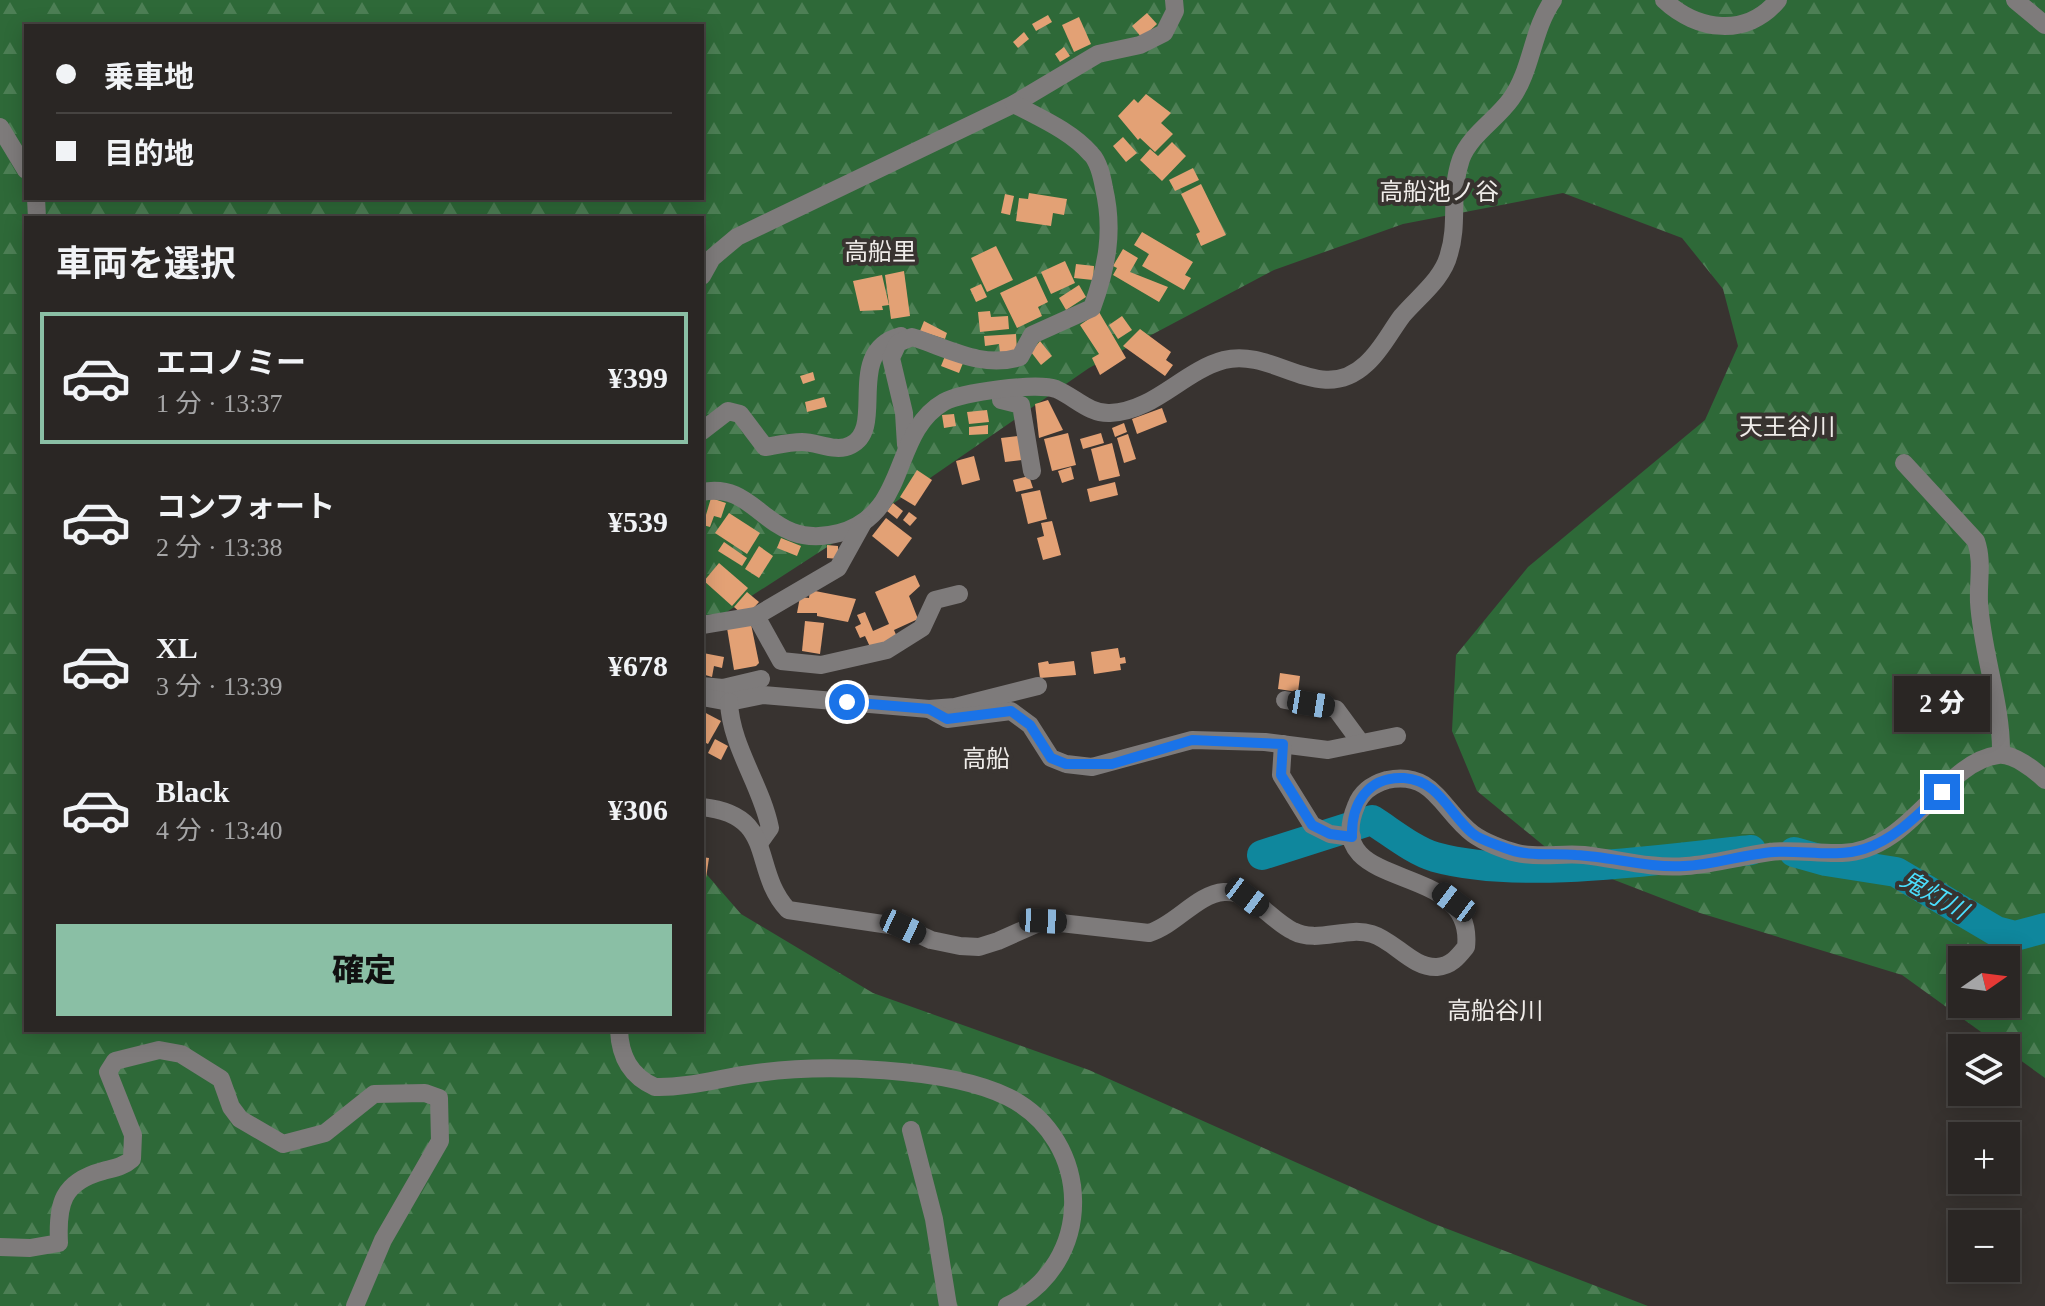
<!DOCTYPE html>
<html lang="ja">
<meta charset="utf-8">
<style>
:root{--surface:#2a2624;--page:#322e2c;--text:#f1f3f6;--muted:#a5a5a6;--line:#464341;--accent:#8abfa5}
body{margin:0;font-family:"Times New Roman","Noto Sans JP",serif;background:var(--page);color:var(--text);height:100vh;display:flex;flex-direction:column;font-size:30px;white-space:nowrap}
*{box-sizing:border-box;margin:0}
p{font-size:26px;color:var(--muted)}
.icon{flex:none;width:44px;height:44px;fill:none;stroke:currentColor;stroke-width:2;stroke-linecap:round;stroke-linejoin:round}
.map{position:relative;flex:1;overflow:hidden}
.side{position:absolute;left:24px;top:216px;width:680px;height:816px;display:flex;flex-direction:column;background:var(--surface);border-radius:0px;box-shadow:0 4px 20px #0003,0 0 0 2px var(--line)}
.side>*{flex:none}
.banner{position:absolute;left:24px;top:24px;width:680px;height:176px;border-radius:0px;box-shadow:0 4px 20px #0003,0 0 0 2px var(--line);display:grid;align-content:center;height:176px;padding:0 32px;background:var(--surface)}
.needle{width:52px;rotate:76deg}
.fabs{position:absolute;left:1948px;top:946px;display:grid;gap:16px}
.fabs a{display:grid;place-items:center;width:72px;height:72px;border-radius:0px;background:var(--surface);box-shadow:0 4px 20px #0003,0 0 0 2px var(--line);font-size:40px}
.end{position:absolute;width:36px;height:36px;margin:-18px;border:10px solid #1a73e8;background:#fff;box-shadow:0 0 0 4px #fff}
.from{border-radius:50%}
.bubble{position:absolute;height:56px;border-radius:0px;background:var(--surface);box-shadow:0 4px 20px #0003,0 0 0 2px var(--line);font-size:26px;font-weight:800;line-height:56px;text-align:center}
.car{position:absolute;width:24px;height:48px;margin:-24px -12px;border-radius:10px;box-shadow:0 0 6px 2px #0007;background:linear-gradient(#222 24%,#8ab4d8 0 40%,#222 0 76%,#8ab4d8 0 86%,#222 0)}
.banner b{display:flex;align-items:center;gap:28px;height:76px;font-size:30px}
.banner b+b{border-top:2px solid var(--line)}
.banner i{width:20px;height:20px;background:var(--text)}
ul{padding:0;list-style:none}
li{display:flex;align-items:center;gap:24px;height:132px;margin:0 16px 12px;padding:0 16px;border:4px solid transparent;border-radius:0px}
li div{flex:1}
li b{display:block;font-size:30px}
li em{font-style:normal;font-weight:800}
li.selected{border-color:var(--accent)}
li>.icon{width:72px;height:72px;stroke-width:1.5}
h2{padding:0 32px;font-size:36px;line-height:96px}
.button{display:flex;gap:16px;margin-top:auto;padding:16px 32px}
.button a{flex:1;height:92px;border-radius:0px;background:var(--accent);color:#111;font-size:32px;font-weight:800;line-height:92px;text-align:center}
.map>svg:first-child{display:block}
</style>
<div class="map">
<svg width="2045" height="1306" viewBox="0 0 2045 1306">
<defs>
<pattern id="forest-firs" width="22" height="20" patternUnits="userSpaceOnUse" patternTransform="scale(2)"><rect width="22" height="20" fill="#2e6938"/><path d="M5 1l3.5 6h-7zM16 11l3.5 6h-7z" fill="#4d7f55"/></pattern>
</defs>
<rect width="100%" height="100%" fill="#383330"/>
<path fill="url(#forest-firs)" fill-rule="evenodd" d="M0 0H2045V1078L1902 975 1700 913 1560 859 1477 791 1452 731 1456 655 1528 567 1705 420 1738 346 1723 289 1682 238 1563 193 1403 224 1274 270 1089 368 878 514 702 628V218H26V1030H702V869L741 914 873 993 1089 1070 1432 1223 1648 1306H0ZM26 26H702V198H26ZM1962 960H2006V1004H1962Z"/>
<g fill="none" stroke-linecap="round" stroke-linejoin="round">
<g stroke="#0f879d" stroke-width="30">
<path d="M1794 852 1826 861 1896 872 1996 931 2015 936 2045 928"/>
<path d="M1262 855 1372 820C1391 832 1414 851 1435 857 1522 881 1660 859 1751 850"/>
</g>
</g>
<g fill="#e3a175">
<path d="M1147 13 1157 24 1142 38 1132 26Z"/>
<path d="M1048 15 1052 22 1036 31 1032 24Z"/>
<path d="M1079 17 1091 44 1074 52 1062 25Z"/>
<path d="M1024 32 1029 39 1018 48 1013 42Z"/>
<path d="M1064 47 1070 56 1060 62 1055 54Z"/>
<path d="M1146 94 1171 113 1161 123 1173 134 1155 152 1140 138 1138 140 1118 116 1134 99 1138 103Z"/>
<path d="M1123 137 1137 153 1126 162 1113 146Z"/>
<path d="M1172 142 1186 156 1162 181 1140 160 1150 149 1158 156Z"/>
<path d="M1193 168 1199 180 1175 191 1169 180Z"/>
<path d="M1201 184 1226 235 1201 246 1196 234 1200 232 1181 194Z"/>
<path d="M1029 193 1067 199 1064 215 1053 213 1051 226 1016 221 1019 198 1028 199Z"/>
<path d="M1005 194 1014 196 1010 215 1001 213Z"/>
<path d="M1142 232 1193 262 1185 275 1191 278 1184 290 1142 266 1149 254 1134 245Z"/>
<path d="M996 246 1013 280 987 292 971 258Z"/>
<path d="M1123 249 1138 258 1130 272 1168 287 1159 302 1113 275 1117 268 1113 266Z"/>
<path d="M1065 261 1075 283 1051 294 1041 272Z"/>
<path d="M1076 264 1094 266 1093 280 1074 278Z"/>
<path d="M904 271 910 316 891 319 885 275Z"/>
<path d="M882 275 889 305 882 306 883 310 860 311 853 281Z"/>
<path d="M1036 276 1048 302 1038 307 1042 316 1017 328 1000 293Z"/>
<path d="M981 284 987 297 976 302 970 289Z"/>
<path d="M1079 285 1086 297 1066 310 1059 298Z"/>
<path d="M990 311 991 317 1008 316 1009 329 980 332 978 312Z"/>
<path d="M1099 312 1126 358 1100 375 1092 358 1099 354 1080 325Z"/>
<path d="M1122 316 1132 330 1118 339 1109 325Z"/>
<path d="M924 321 947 333 945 339 920 331Z"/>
<path d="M1140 329 1171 352 1166 360 1173 365 1165 376 1123 346Z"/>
<path d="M1016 334 1017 351 1000 353 999 344 985 346 984 336Z"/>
<path d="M1040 341 1052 356 1041 365 1031 352Z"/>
<path d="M945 356 963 363 959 373 941 366Z"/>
<path d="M813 372 815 380 803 384 800 376Z"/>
<path d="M824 397 827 407 807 412 805 402Z"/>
<path d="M1048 400 1063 430 1039 438 1035 404Z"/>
<path d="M1162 408 1167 422 1137 434 1132 419Z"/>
<path d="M987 410 989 422 969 424 967 412Z"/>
<path d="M954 414 956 426 944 428 942 415Z"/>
<path d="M1124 423 1127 432 1115 437 1112 428Z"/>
<path d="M988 425V434L969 435V427Z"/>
<path d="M1068 433 1076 465 1052 471 1044 439Z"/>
<path d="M1101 433 1104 443 1083 449 1080 439Z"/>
<path d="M1128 434 1136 459 1124 463 1117 438Z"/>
<path d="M1019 436 1022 460 1005 462 1001 438Z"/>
<path d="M1112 443 1120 476 1099 481 1091 449Z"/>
<path d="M974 456 980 480 962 485 956 461Z"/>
<path d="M1071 467 1074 479 1062 483 1058 471Z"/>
<path d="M917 470 932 480 915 506 900 497Z"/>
<path d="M1029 476 1033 488 1016 492 1013 480Z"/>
<path d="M1115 482 1118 495 1090 502 1087 489Z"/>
<path d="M1040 490 1047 519 1028 524 1021 494Z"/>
<path d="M711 498 726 503 721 518 714 516 710 527 703 525Z"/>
<path d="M893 503 903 511 897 519 887 511Z"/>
<path d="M909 512 917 518 910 526 903 520Z"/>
<path d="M729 513 760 533 747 554 715 533Z"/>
<path d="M886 518 912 538 898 557 872 536Z"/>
<path d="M1052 521 1061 555 1043 560 1037 538 1044 536 1041 523Z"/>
<path d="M781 538 801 546 797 556 777 548Z"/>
<path d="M724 542 747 558 742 566 718 551Z"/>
<path d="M827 545 838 546V559L827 558Z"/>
<path d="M759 546 773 556 759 578 745 569Z"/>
<path d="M719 563 748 588 732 606 704 581Z"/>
<path d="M915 575 920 586 909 596 918 619 894 630 897 637 871 649 865 636 860 638 855 627 861 624 857 615 865 612 873 631 889 624 875 592Z"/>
<path d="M810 590 856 599 848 622 817 616V613H797L800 597 809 598Z"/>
<path d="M747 592 759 602 749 613H741L734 607Z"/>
<path d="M805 621 824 623 820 654 802 651Z"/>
<path d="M751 624 759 663 756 666 734 670 727 628Z"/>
<path d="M1118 648 1120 658 1125 657 1126 663 1120 664 1121 670 1094 674 1091 652Z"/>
<path d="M703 653 724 657 722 668 714 666 712 677 702 674Z"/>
<path d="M1048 661 1049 664 1074 661 1076 675 1040 678 1038 663Z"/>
<path d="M1280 673 1300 676 1298 692 1278 689Z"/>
<path d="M702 711 721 721 708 744 702 741Z"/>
<path d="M715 739 728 746 721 760 708 753Z"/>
<path d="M702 857 709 858 706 878 702 877Z"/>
</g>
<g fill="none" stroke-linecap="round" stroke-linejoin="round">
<g stroke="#7e7b7b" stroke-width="18">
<path d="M1664 0C1697 31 1747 38 1778 0"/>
<path d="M2015 0 2045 25"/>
<path d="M0 127 26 170"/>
<path d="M36 198 37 218"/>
<path d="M702 276 712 258 737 237 1014 104 1098 54 1140 45 1164 33 1175 11 1174 0"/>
<path d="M1001 391V400L1021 405 1032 471"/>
<path d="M702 431 728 411 740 414 765 447C777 445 790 442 802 442 818 442 836 453 851 445 887 428 843 351 901 336"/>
<path d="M906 445 904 413 891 358 898 343 912 337C948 348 982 369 1020 357L1032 335 1092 308C1107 267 1114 231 1104 188 1102 177 1099 162 1091 154 1071 131 1040 118 1014 104"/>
<path d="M1904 463 1976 541C1983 561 1978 581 1979 602 1982 653 2002 704 2001 754"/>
<path d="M702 492C759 480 766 552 839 533 910 514 890 433 944 402 961 392 1038 382 1056 389 1075 397 1089 414 1110 413 1155 411 1183 371 1224 360 1274 347 1320 407 1366 364 1381 351 1390 332 1402 316 1418 297 1443 279 1449 254 1459 222 1449 193 1461 159 1470 135 1496 120 1511 99 1532 70 1532 30 1553 0"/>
<path d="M756 616 781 661 821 665 887 650 922 628 935 600 959 594"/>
<path d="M702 625 756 616 838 568 863 523"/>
<path d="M702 686 723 688 761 679"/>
<path d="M702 697 729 702 763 695 929 709 955 707 1038 686"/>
<path d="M1285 700 1336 709 1361 743"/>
<path d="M729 702C731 747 761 784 770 828L760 842"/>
<path d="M929 709 947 719 1011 711 1030 725 1051 758 1066 764 1092 767 1192 740 1265 742 1328 750 1397 736"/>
<path d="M1283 744 1281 775 1312 825 1330 834 1352 837"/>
<path d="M702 807C778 815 750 869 788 910L903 927 931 940 960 946 979 947 998 941 1043 921 1149 933C1176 925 1197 894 1224 892 1252 890 1270 920 1293 931 1317 944 1346 926 1372 934 1395 941 1412 968 1437 967 1451 966 1458 957 1466 947 1476 858 1319 895 1356 806 1361 792 1373 784 1387 780 1434 770 1442 811 1473 834 1484 842 1504 850 1517 853 1538 858 1563 853 1584 855 1618 859 1651 869 1686 866 1714 864 1742 856 1770 852 1794 849 1818 854 1842 853 1911 851 1943 762 1998 755 2013 753 2035 770 2045 780"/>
<path d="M619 1030C620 1056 630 1076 655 1087 689 1088 723 1077 757 1073 823 1064 947 1067 1008 1097 1094 1140 1096 1264 1007 1306"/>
<path d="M911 1130 934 1219 948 1306"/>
<path d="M0 1247 30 1248 59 1243C57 1204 62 1182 103 1171 114 1168 123 1167 132 1159L133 1135 108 1072 115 1061 159 1050 181 1054 221 1079 231 1107 240 1119 283 1144 325 1133 374 1094 425 1093 439 1098 440 1141 383 1240 355 1306"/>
</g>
</g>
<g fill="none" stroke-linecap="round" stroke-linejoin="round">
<path stroke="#1a73e8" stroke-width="10" d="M847 702 929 709 947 719 1011 711 1030 725 1051 758 1066 764H1112L1192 740 1283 744 1281 775 1312 825 1330 834 1352 837C1351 805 1367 776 1404 778 1438 780 1449 813 1472 833 1480 840 1495 844 1505 848 1527 857 1552 853 1576 855 1613 857 1647 868 1684 866 1714 865 1744 854 1774 852 1803 850 1836 858 1864 849 1895 839 1919 814 1942 792"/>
</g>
<g text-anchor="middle" stroke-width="8" stroke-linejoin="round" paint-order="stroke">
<g font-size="24" fill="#efece9" stroke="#383330">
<text x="1439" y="200">高船池ノ谷</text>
<text x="880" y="260">高船里</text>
<text x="1787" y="435">天王谷川</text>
<text x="986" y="767">高船</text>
<text x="1495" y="1019">高船谷川</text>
</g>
<g font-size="24" font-style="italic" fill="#4bdefd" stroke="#383330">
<text transform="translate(1934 895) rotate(30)" y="8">鬼灯川</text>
</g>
</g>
</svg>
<div class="fabs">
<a><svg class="needle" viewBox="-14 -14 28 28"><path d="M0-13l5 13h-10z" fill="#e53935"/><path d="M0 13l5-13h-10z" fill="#a5a5a6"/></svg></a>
<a><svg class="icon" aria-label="layers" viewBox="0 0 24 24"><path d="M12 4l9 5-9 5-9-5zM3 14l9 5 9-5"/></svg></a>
<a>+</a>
<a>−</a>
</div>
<i class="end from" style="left:847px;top:702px"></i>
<i class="end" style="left:1942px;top:792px"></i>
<div class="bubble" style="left:1894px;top:676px;width:96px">2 分</div>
<i class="car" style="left:1311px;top:704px;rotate:99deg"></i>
<i class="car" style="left:1247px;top:897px;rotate:127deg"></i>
<i class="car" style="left:1454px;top:902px;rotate:307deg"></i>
<i class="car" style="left:1043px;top:921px;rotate:93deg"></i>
<i class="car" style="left:903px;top:927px;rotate:115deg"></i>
<div class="banner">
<b><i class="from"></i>乗車地</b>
<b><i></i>目的地</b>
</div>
<section class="side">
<h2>車両を選択</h2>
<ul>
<li class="selected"><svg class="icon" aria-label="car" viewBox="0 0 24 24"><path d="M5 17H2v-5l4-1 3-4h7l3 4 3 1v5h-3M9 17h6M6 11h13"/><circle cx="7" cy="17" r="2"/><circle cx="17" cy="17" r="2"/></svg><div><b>エコノミー</b><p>1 分 · 13:37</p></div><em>¥399</em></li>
<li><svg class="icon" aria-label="car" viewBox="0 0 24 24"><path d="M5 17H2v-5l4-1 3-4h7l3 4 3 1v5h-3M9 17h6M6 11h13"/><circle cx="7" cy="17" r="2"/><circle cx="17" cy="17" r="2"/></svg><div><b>コンフォート</b><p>2 分 · 13:38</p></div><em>¥539</em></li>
<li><svg class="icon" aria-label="car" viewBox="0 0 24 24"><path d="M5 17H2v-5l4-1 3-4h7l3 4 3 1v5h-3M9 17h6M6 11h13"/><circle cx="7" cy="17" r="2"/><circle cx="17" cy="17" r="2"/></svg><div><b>XL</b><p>3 分 · 13:39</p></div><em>¥678</em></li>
<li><svg class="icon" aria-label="car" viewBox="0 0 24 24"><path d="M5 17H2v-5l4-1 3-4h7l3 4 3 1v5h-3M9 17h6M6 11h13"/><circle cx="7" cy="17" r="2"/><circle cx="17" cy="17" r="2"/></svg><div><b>Black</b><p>4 分 · 13:40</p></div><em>¥306</em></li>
</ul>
<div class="button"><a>確定</a></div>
</section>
</div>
